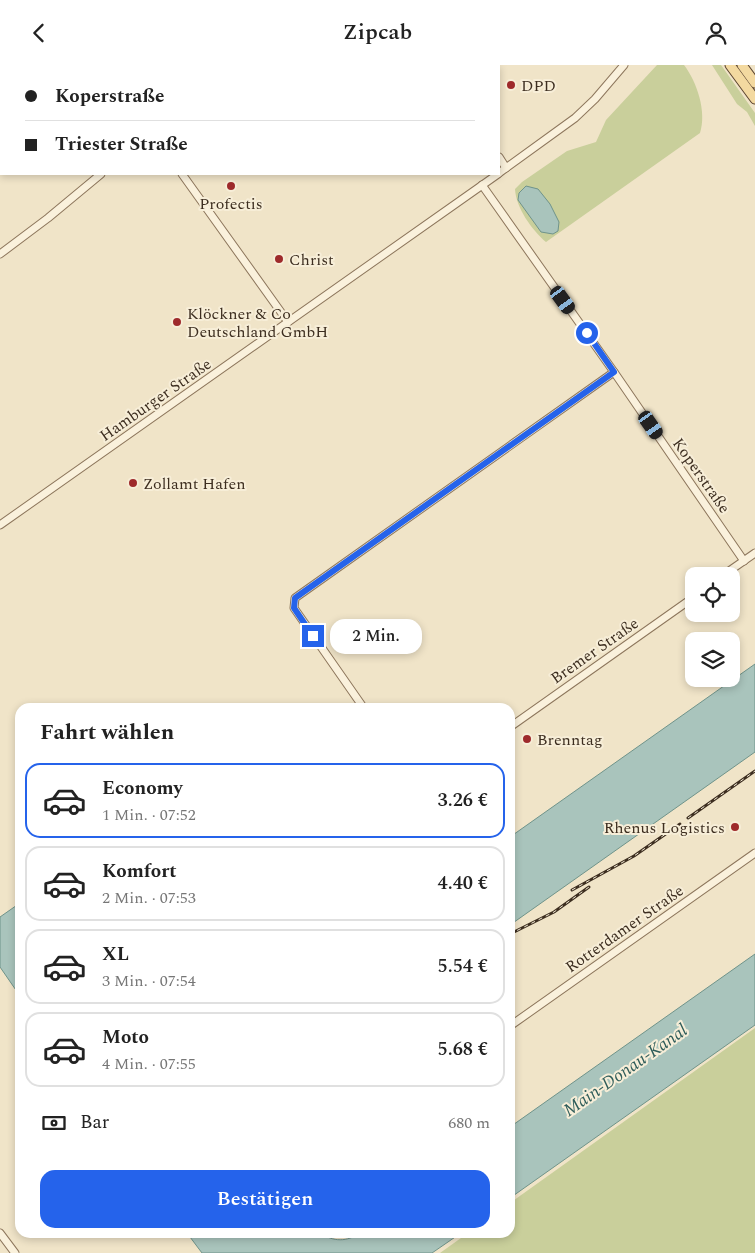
<!DOCTYPE html>
<html lang="de">
<meta charset="utf-8">
<style>
:root{--surface:#fff;--page:#f2f2f2;--text:#222;--muted:#767676;--line:#e0e0e0;--accent:#2563eb}
body{margin:0;font-family:Spectral,serif;background:var(--page);color:var(--text);height:100vh;display:flex;flex-direction:column;font-size:19px;white-space:nowrap}
*{box-sizing:border-box;margin:0}
p{font-size:16px;color:var(--muted)}
.icon{flex:none;width:28px;height:28px;fill:none;stroke:currentColor;stroke-width:2;stroke-linecap:round;stroke-linejoin:round}
.map{position:relative;flex:1;overflow:hidden}
.sheet{position:absolute;left:15px;top:638px;width:500px;height:535px;display:flex;flex-direction:column;background:var(--surface);border-radius:15px;box-shadow:0 2px 8px #0003}
.sheet>*{flex:none}
.banner{position:absolute;left:0px;top:0px;width:500px;height:110px;box-shadow:0 2px 8px #0003;display:grid;align-content:center;height:110px;padding:0 25px;background:var(--surface)}
.tools{position:absolute;left:685px;top:502px;display:grid;gap:10px}
.tools a{display:grid;place-items:center;width:55px;height:55px;border-radius:10px;background:var(--surface);box-shadow:0 2px 8px #0003;font-size:25px}
.end{position:absolute;width:22px;height:22px;margin:-11px;border:6px solid #2563eb;background:#fff;box-shadow:0 0 0 2px #fff}
.from{border-radius:50%}
.bubble{position:absolute;height:35px;border-radius:15px;background:var(--surface);box-shadow:0 2px 8px #0003;font-size:16px;font-weight:600;line-height:35px;text-align:center}
.car{position:absolute;width:15px;height:30px;margin:-15px -8px;border-radius:6px;box-shadow:0 0 4px 1px #0007;background:linear-gradient(#222 24%,#8ab4d8 0 40%,#222 0 76%,#8ab4d8 0 86%,#222 0)}
.banner b{display:flex;align-items:center;gap:18px;height:48px;font-size:19px}
.banner b+b{border-top:1px solid var(--line)}
.banner i{width:12px;height:12px;background:var(--text)}
ul{padding:0;list-style:none}
li{display:flex;align-items:center;gap:15px;height:75px;margin:0 10px 8px;padding:0 15px;border:2px solid var(--line);border-radius:15px}
li div{flex:1}
li b{display:block;font-size:19px}
li em{font-style:normal;font-weight:600}
li.active{border-color:var(--accent)}
li>.icon{width:45px;height:45px;stroke-width:1.5}
h2{padding:0 25px;font-size:22px;line-height:60px}
.pay{display:flex;align-items:center;gap:12px;height:55px;padding:0 25px;font-size:19px}
.pay p{margin-inline-start:auto}
.action{display:flex;gap:10px;margin-top:auto;padding:10px 25px}
.action a{flex:1;height:58px;border-radius:15px;background:var(--accent);color:#fff;font-size:20px;font-weight:600;line-height:58px;text-align:center}
header{display:flex;justify-content:space-between;align-items:center;height:65px;padding:0 25px;background:var(--surface);font-size:22px;font-weight:600}
.map>svg:first-child{display:block}
</style>
<header><svg class="icon" aria-label="back" viewBox="0 0 24 24"><path d="M15 5l-7 7 7 7"/></svg>Zipcab<svg class="icon" aria-label="person" viewBox="0 0 24 24"><circle cx="12" cy="8" r="4"/><path d="M4 21q1-7 8-7t8 7"/></svg></header>
<div class="map">
<svg width="755" height="1188" viewBox="0 0 755 1188">
<rect width="100%" height="100%" fill="#f0e4c8"/>
<g fill="#c9cf9b">
<path d="M657 0H684C697 17 707 47 700 68L546 177C532 165 516 143 515 124L522 117 567 86 596 77 606 55Z"/>
<path d="M712 0H721L755 48V61L747 47 737 39Z"/>
<path d="M755 963V1188H440L468 1168H510V1138Z"/>
</g>
<g fill="#a9c4bc" stroke="#6f938a">
<path d="M526 121 538 124 550 139 559 157 558 166 553 169 541 167 518 135 519 128Z"/>
<path d="M755 599V687L510 860V772Z"/>
<path d="M20 838V931L0 902V852Z"/>
<path d="M755 889V960L510 1133V1062Z"/>
<path d="M187 1168H320C334 1177 346 1177 361 1168H461L432 1188H202Z"/>
</g>
<g fill="none" stroke-linecap="round" stroke-linejoin="round">
<defs>
<g id="minor">
<path d="M433 0 434 1"/>
<path d="M195 1 196 0"/>
<path d="M499 92 506 103"/>
<path d="M499 108 575 53 595 34 624 0"/>
<path d="M182 109 288 257"/>
<path d="M482 120 614 307 744 496"/>
<path d="M0 189 48 153 101 109"/>
<path d="M0 460 498 109"/>
<path d="M722 511 755 488"/>
<path d="M363 642 294 543 295 533 614 307"/>
<path d="M510 662 694 532"/>
<path d="M510 961 755 788"/>
<path d="M0 1168 15 1188"/>
</g>
<g id="major">
<path d="M730 0 755 34"/>
<path d="M742 0 755 18"/>
</g>
<g id="highway">
<path d="M24 1 27 0"/>
<path d="M0 16 1 15"/>
</g>
</defs>
<use href="#minor" stroke="#8d765c" stroke-width="9"/>
<use href="#major" stroke="#5b4430" stroke-width="11"/>
<use href="#highway" stroke="#5b4430" stroke-width="12"/>
<use href="#minor" stroke="#faf1dc" stroke-width="7"/>
<use href="#major" stroke="#f3d9a0" stroke-width="9"/>
<use href="#highway" stroke="#e0a458" stroke-width="10"/>
<defs>
<g id="rail">
<path d="M127 1 129 0"/>
<path d="M144 1 145 0"/>
<path d="M0 87 1 86"/>
<path d="M688 753 755 706"/>
<path d="M572 825 634 791 680 759"/>
<path d="M510 869 554 847 589 822"/>
</g>
</defs>
<use href="#rail" stroke="#3d2e20" stroke-width="3"/>
<use href="#rail" stroke="#f7eed8" stroke-width="1" stroke-dasharray="4" stroke-linecap="butt"/>
</g>
<g fill="none" stroke-linecap="round" stroke-linejoin="round">
<path stroke="#2563eb" stroke-width="6" d="M313 571 294 543 295 533 614 307 587 268"/>
</g>
<g fill="#9e2a2b" stroke="#f7eed8" stroke-width="2">
<circle cx="511" cy="20" r="5"/>
<circle cx="231" cy="121" r="5"/>
<circle cx="279" cy="194" r="5"/>
<circle cx="177" cy="257" r="5"/>
<circle cx="133" cy="418" r="5"/>
<circle cx="527" cy="674" r="5"/>
<circle cx="735" cy="762" r="5"/>
</g>
<g text-anchor="middle" stroke-width="4" stroke-linejoin="round" paint-order="stroke">
<g font-size="16" fill="#3d2e20" stroke="#f7eed8" text-anchor="start">
<text x="521" y="26">DPD</text>
<text x="231" y="144" text-anchor="middle">Profectis</text>
<text x="289" y="200">Christ</text>
<text x="187" y="254">Klöckner &amp; Co<tspan x="187" dy="18">Deutschland GmbH</tspan></text>
<text x="143" y="424">Zollamt Hafen</text>
<text x="537" y="680">Brenntag</text>
<text x="725" y="768" text-anchor="end">Rhenus Logistics</text>
</g>
<g font-size="16" fill="#3d2e20" stroke="#f7eed8">
<text transform="translate(155 334) rotate(-35)" y="6">Hamburger Straße</text>
<text transform="translate(702 410) rotate(55)" y="6">Koperstraße</text>
<text transform="translate(594 585) rotate(-35)" y="6">Bremer Straße</text>
<text transform="translate(624 863) rotate(-35)" y="6">Rotterdamer Straße</text>
</g>
<g font-size="18" font-style="italic" fill="#2f5d5a" stroke="#f7eed8">
<text transform="translate(625 1005) rotate(-35)" y="6">Main-Donau-Kanal</text>
</g>
</g>
</svg>
<div class="tools">
<a><svg class="icon" aria-label="locate" viewBox="0 0 24 24"><circle cx="12" cy="12" r="6"/><path d="M12 2v4M12 18v4M2 12h4M18 12h4"/></svg></a>
<a><svg class="icon" aria-label="layers" viewBox="0 0 24 24"><path d="M12 4l9 5-9 5-9-5zM3 14l9 5 9-5"/></svg></a>
</div>
<i class="end from" style="left:587px;top:268px"></i>
<i class="end" style="left:313px;top:571px"></i>
<div class="bubble" style="left:330px;top:554px;width:92px">2 Min.</div>
<i class="car" style="left:563px;top:235px;rotate:144deg"></i>
<i class="car" style="left:651px;top:360px;rotate:145deg"></i>
<div class="banner">
<b><i class="from"></i>Koperstraße</b>
<b><i></i>Triester Straße</b>
</div>
<section class="sheet">
<h2>Fahrt wählen</h2>
<ul>
<li class="active"><svg class="icon" aria-label="car" viewBox="0 0 24 24"><path d="M5 17H2v-5l4-1 3-4h7l3 4 3 1v5h-3M9 17h6M6 11h13"/><circle cx="7" cy="17" r="2"/><circle cx="17" cy="17" r="2"/></svg><div><b>Economy</b><p>1 Min. · 07:52</p></div><em>3.26 €</em></li>
<li><svg class="icon" aria-label="car" viewBox="0 0 24 24"><path d="M5 17H2v-5l4-1 3-4h7l3 4 3 1v5h-3M9 17h6M6 11h13"/><circle cx="7" cy="17" r="2"/><circle cx="17" cy="17" r="2"/></svg><div><b>Komfort</b><p>2 Min. · 07:53</p></div><em>4.40 €</em></li>
<li><svg class="icon" aria-label="car" viewBox="0 0 24 24"><path d="M5 17H2v-5l4-1 3-4h7l3 4 3 1v5h-3M9 17h6M6 11h13"/><circle cx="7" cy="17" r="2"/><circle cx="17" cy="17" r="2"/></svg><div><b>XL</b><p>3 Min. · 07:54</p></div><em>5.54 €</em></li>
<li><svg class="icon" aria-label="car" viewBox="0 0 24 24"><path d="M5 17H2v-5l4-1 3-4h7l3 4 3 1v5h-3M9 17h6M6 11h13"/><circle cx="7" cy="17" r="2"/><circle cx="17" cy="17" r="2"/></svg><div><b>Moto</b><p>4 Min. · 07:55</p></div><em>5.68 €</em></li>
</ul>
<div class="pay"><svg class="icon" aria-label="cash" viewBox="0 0 24 24"><path d="M3 7h18v10H3z"/><circle cx="12" cy="12" r="2"/></svg>Bar<p>680 m</p></div>
<div class="action"><a>Bestätigen</a></div>
</section>
</div>
